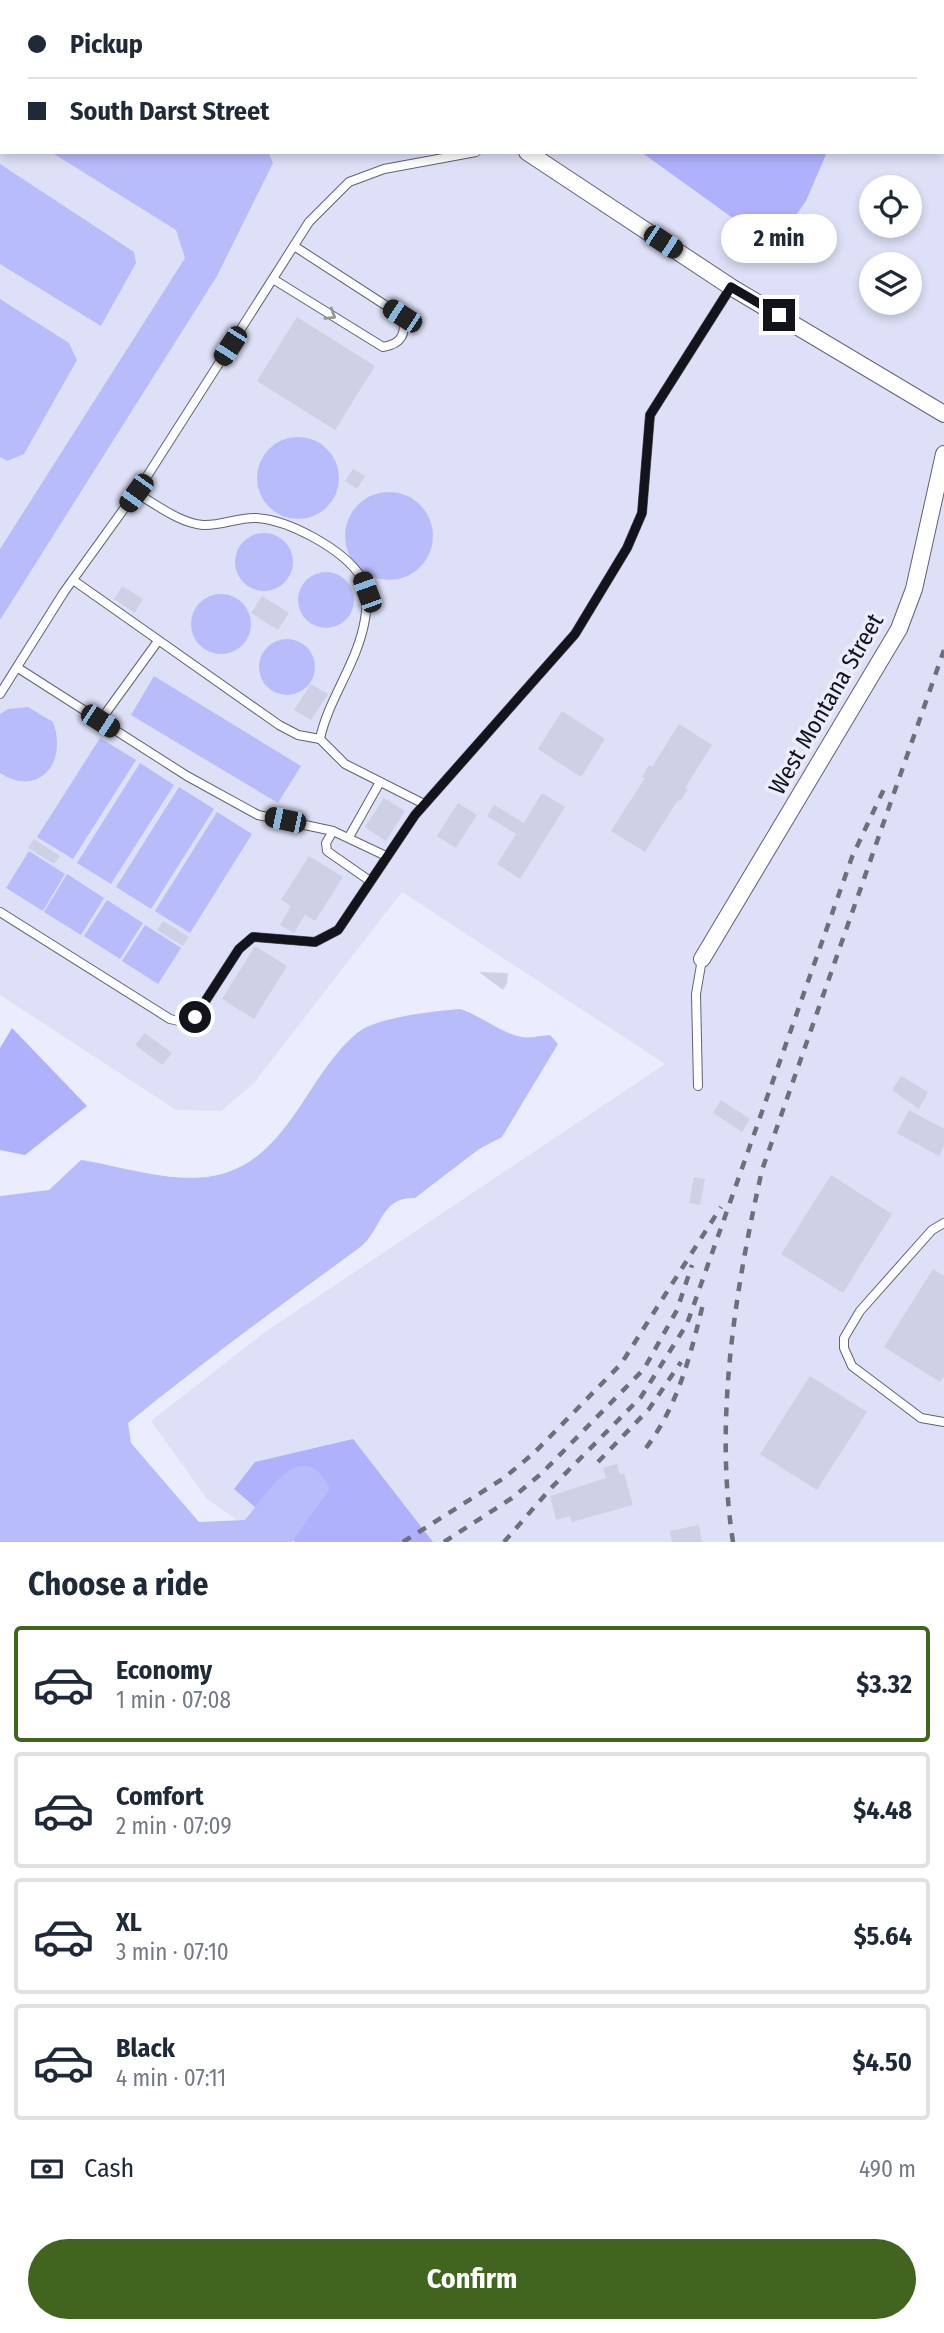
<!DOCTYPE html>
<meta charset="utf-8">
<style>
:root{--surface:#fff;--page:#f6f6f7;--text:#1f2937;--muted:#747a83;--line:#e0e1e3;--accent:#41651e}
body{margin:0;font-family:"Fira Sans Condensed",sans-serif;background:var(--page);color:var(--text);height:100vh;display:flex;flex-direction:column;font-size:26px;white-space:nowrap}
*{box-sizing:border-box;margin:0}
p{font-size:23px;color:var(--muted)}
.icon{flex:none;width:38px;height:38px;fill:none;stroke:currentColor;stroke-width:2;stroke-linecap:round;stroke-linejoin:round}
.map{position:relative;height:1542px;overflow:hidden}
.side{display:flex;flex-direction:column;background:var(--surface);flex:1}
.side>*{flex:none}
.top-card{position:absolute;left:0px;top:0px;width:945px;height:154px;box-shadow:0 4px 10px #0003;display:grid;align-content:center;height:154px;padding:0 28px;background:var(--surface)}
.controls{position:absolute;left:859px;top:175px;display:grid;gap:14px}
.controls a{display:grid;place-items:center;width:63px;height:63px;border-radius:50%;background:var(--surface);box-shadow:0 4px 10px #0003;font-size:35px}
.end{position:absolute;width:32px;height:32px;margin:-16px;border:9px solid #13141b;background:#fff;box-shadow:0 0 0 4px #fff}
.from{border-radius:50%}
.bubble{position:absolute;height:49px;border-radius:24px;background:var(--surface);box-shadow:0 4px 10px #0003;font-size:23px;font-weight:700;line-height:49px;text-align:center}
.car{position:absolute;width:21px;height:42px;margin:-21px -10px;border-radius:9px;box-shadow:0 0 5px 2px #0007;background:linear-gradient(#222 24%,#8ab4d8 0 40%,#222 0 76%,#8ab4d8 0 86%,#222 0)}
.top-card b{display:flex;align-items:center;gap:24px;height:66px;font-size:26px}
.top-card b+b{border-top:2px solid var(--line)}
.top-card i{width:18px;height:18px;background:var(--text)}
ul{padding:0;list-style:none}
li{display:flex;align-items:center;gap:21px;height:116px;margin:0 14px 10px;padding:0 14px;border:4px solid var(--line);border-radius:7px}
li div{flex:1}
li b{display:block;font-size:26px}
li em{font-style:normal;font-weight:700}
li.on{border-color:var(--accent)}
li>.icon{width:63px;height:63px;stroke-width:1.5}
h2{padding:0 28px;font-size:32px;line-height:84px}
.pay{display:flex;align-items:center;gap:18px;height:77px;padding:0 28px;font-size:26px}
.pay p{margin-inline-start:auto}
.button{display:flex;gap:14px;margin-top:auto;padding:14px 28px}
.button a{flex:1;height:80px;border-radius:42px;background:var(--accent);color:#fff;font-size:28px;font-weight:700;line-height:80px;text-align:center}
.map>svg:first-child{display:block}
</style>
<div class="map">
<svg width="944" height="1542" viewBox="0 0 944 1542">
<rect width="100%" height="100%" fill="#ebedfe"/>
<path fill="#dee0f7" fill-rule="evenodd" d="M0 0H944V1542H269L207 1499 151 1421 265 1332 665 1064 402 892 253 1084 221 1111 176 1110 0 995ZM2 2H943V152H2ZM872 187H910V226H872ZM872 264H910V303H872Z"/>
<g fill="#afb1fd">
<path d="M429 0H652V2H431Z"/>
<path d="M641 152H827L806 201 773 247Z"/>
<path d="M12 1028 87 1106 25 1155 0 1150V1048Z"/>
<path d="M353 1439 433 1542H295L234 1489 255 1462Z"/>
</g>
<g fill="#b9bcfa">
<path d="M51 152H268L273 163 217 276 0 620V549L185 258 176 230Z"/>
<path d="M0 164 134 252 136 263 101 326 0 264Z"/>
<path d="M0 299 69 343 77 360 24 454 7 461 0 457Z"/>
<circle cx="298" cy="478" r="41"/>
<circle cx="389" cy="536" r="44"/>
<circle cx="264" cy="562" r="29"/>
<circle cx="326" cy="600" r="28"/>
<circle cx="221" cy="624" r="30"/>
<circle cx="287" cy="667" r="28"/>
<path d="M154 676 301 766 278 803 131 715Z"/>
<path d="M28 707 53 722C68 763 39 798 0 773V714L8 709Z"/>
<path d="M100 738 136 760 73 859 37 837Z"/>
<path d="M140 763 174 785 111 884 77 863Z"/>
<path d="M179 787 214 809 151 909 116 887Z"/>
<path d="M217 812 252 834 190 933 155 911Z"/>
<path d="M29 851 65 874 43 911 6 888Z"/>
<path d="M67 874 104 898 81 935 44 912Z"/>
<path d="M107 900 143 923 120 959 84 936Z"/>
<path d="M145 925 181 948 158 984 122 961Z"/>
<path d="M460 1009C482 1016 500 1033 522 1037 531 1039 541 1035 550 1035L558 1044 502 1137 479 1149 415 1198C380 1196 382 1231 359 1248 281 1305 203 1362 128 1423L131 1443 199 1522 245 1520C267 1494 301 1433 330 1488L292 1542H0V1196L49 1190 81 1160C127 1167 183 1188 228 1172 291 1150 309 1073 357 1033 376 1017 435 1011 460 1009Z"/>
</g>
<g fill="#ced0e5">
<path d="M297 317 375 366 335 430 257 381Z"/>
<path d="M353 469 365 476 357 489 345 481Z"/>
<path d="M122 586 143 599 135 613 114 599Z"/>
<path d="M262 596 289 613 278 630 251 613Z"/>
<path d="M311 684 328 694 311 720 294 710Z"/>
<path d="M562 711 605 739 581 777 538 749Z"/>
<path d="M679 724 712 745 685 788 688 789 680 801 678 800 645 852 611 831 645 778 642 777 649 765 652 767Z"/>
<path d="M542 793 565 807 520 879 497 864 516 834 487 816 494 805 524 823Z"/>
<path d="M384 798 405 811 386 841 365 827Z"/>
<path d="M458 803 477 815 456 848 437 836Z"/>
<path d="M34 839 60 856 54 864 28 848Z"/>
<path d="M309 856 343 877 315 921 305 915 294 933 280 925 291 906 281 900Z"/>
<path d="M163 921 189 937 183 946 157 930Z"/>
<path d="M255 946 287 966 254 1019 222 999Z"/>
<path d="M479 972 508 973 507 983 503 990Z"/>
<path d="M145 1033 172 1053 162 1065 135 1045Z"/>
<path d="M901 1076 928 1092 919 1109 892 1090Z"/>
<path d="M721 1100 750 1119 742 1132 713 1113Z"/>
<path d="M909 1110 944 1129V1146L939 1156 897 1133Z"/>
<path d="M831 1175 892 1214 843 1293 781 1254Z"/>
<path d="M694 1177 705 1179 700 1205 689 1203Z"/>
<path d="M933 1269 944 1276V1376L940 1382 884 1347Z"/>
<path d="M810 1376 867 1412 817 1490 760 1454Z"/>
<path d="M617 1464 620 1475 624 1473 633 1505 572 1522 570 1516 556 1520 550 1496 606 1478 603 1468Z"/>
<path d="M699 1525 702 1542H672L670 1531Z"/>
</g>
<g fill="none" stroke-linecap="round" stroke-linejoin="round">
<defs>
<g id="service">
<path d="M112 0 114 2"/>
<path d="M273 279 383 347C402 344 407 333 402 316L294 246"/>
<path d="M136 493C156 504 179 523 203 525 221 526 239 517 256 518 289 520 343 549 361 577 369 589 367 606 365 619 358 663 328 699 320 739L345 764 424 804"/>
<path d="M73 580 279 725 298 735 320 739"/>
<path d="M18 668 187 776 258 815 333 831 386 856"/>
<path d="M0 694 64 592 144 481 309 222 349 182 384 169 476 152"/>
<path d="M100 721 158 641"/>
<path d="M333 831 326 843 327 851 370 881"/>
<path d="M349 837 380 782"/>
<path d="M0 912 170 1019 183 1022 195 1017 239 949 253 937 315 942 338 930 415 815 575 634 627 548 642 513 650 415 731 287"/>
<path d="M698 1086 696 994 702 959"/>
<path d="M944 1223 932 1230 860 1311 844 1338V1348L852 1366 921 1418 944 1422"/>
</g>
<g id="minor">
<path d="M297 0 299 2"/>
<path d="M527 152 731 287 944 414"/>
<path d="M702 959 899 629 914 589 944 454"/>
</g>
</defs>
<use href="#service" stroke="#616274" stroke-width="10"/>
<use href="#minor" stroke="#616274" stroke-width="18"/>
<use href="#service" stroke="#fff" stroke-width="8"/>
<use href="#minor" stroke="#fff" stroke-width="16"/>
<g stroke="#6e6f7a" stroke-width="4.5" stroke-dasharray="9 9" stroke-linecap="butt">
<path d="M646 1448C679 1404 691 1353 704 1300"/>
<path d="M598 1462 649 1409 681 1362"/>
<path d="M403 1542 504 1478 534 1453 621 1364 721 1207"/>
<path d="M444 1542 512 1498 542 1473 644 1369 677 1310 692 1265"/>
<path d="M504 1542 552 1487 641 1397 687 1324 852 857 884 789"/>
<path d="M733 1542C714 1419 735 1291 762 1170L944 650"/>
</g>
</g>
<defs><path id="oneway-chevron" d="M-2-3.5L2.5 0L-2 3.5" fill="none" stroke-width="1.6" stroke-linecap="round" stroke-linejoin="round" transform="scale(1.75)"/></defs>
<use stroke="#959598" href="#oneway-chevron" transform="translate(331 315) rotate(32)"/>
<g fill="none" stroke-linecap="round" stroke-linejoin="round">
<path stroke="#13141b" stroke-width="9" d="M195 1017 239 949 253 937 315 942 338 930 415 815 575 634 627 548 642 513 650 415 731 287 779 315"/>
</g>
<g text-anchor="middle" stroke-width="7" stroke-linejoin="round" paint-order="stroke">
<g font-size="24" fill="#13141b" stroke="#ebedfe">
<text transform="translate(826 704) rotate(-60)" y="8">West Montana Street</text>
</g>
</g>
</svg>
<div class="controls">
<a><svg class="icon" aria-label="locate" viewBox="0 0 24 24"><circle cx="12" cy="12" r="6"/><path d="M12 2v4M12 18v4M2 12h4M18 12h4"/></svg></a>
<a><svg class="icon" aria-label="layers" viewBox="0 0 24 24"><path d="M12 4l9 5-9 5-9-5zM3 14l9 5 9-5"/></svg></a>
</div>
<i class="end from" style="left:195px;top:1017px"></i>
<i class="end" style="left:779px;top:315px"></i>
<div class="bubble" style="left:721px;top:214px;width:116px">2 min</div>
<i class="car" style="left:663px;top:242px;rotate:123deg"></i>
<i class="car" style="left:402px;top:316px;rotate:303deg"></i>
<i class="car" style="left:230px;top:346px;rotate:213deg"></i>
<i class="car" style="left:136px;top:493px;rotate:216deg"></i>
<i class="car" style="left:367px;top:592px;rotate:340deg"></i>
<i class="car" style="left:100px;top:721px;rotate:123deg"></i>
<i class="car" style="left:285px;top:820px;rotate:282deg"></i>
<div class="top-card">
<b><i class="from"></i>Pickup</b>
<b><i></i>South Darst Street</b>
</div>
</div>
<section class="side">
<h2>Choose a ride</h2>
<ul>
<li class="on"><svg class="icon" aria-label="car" viewBox="0 0 24 24"><path d="M5 17H2v-5l4-1 3-4h7l3 4 3 1v5h-3M9 17h6M6 11h13"/><circle cx="7" cy="17" r="2"/><circle cx="17" cy="17" r="2"/></svg><div><b>Economy</b><p>1 min · 07:08</p></div><em>$3.32</em></li>
<li><svg class="icon" aria-label="car" viewBox="0 0 24 24"><path d="M5 17H2v-5l4-1 3-4h7l3 4 3 1v5h-3M9 17h6M6 11h13"/><circle cx="7" cy="17" r="2"/><circle cx="17" cy="17" r="2"/></svg><div><b>Comfort</b><p>2 min · 07:09</p></div><em>$4.48</em></li>
<li><svg class="icon" aria-label="car" viewBox="0 0 24 24"><path d="M5 17H2v-5l4-1 3-4h7l3 4 3 1v5h-3M9 17h6M6 11h13"/><circle cx="7" cy="17" r="2"/><circle cx="17" cy="17" r="2"/></svg><div><b>XL</b><p>3 min · 07:10</p></div><em>$5.64</em></li>
<li><svg class="icon" aria-label="car" viewBox="0 0 24 24"><path d="M5 17H2v-5l4-1 3-4h7l3 4 3 1v5h-3M9 17h6M6 11h13"/><circle cx="7" cy="17" r="2"/><circle cx="17" cy="17" r="2"/></svg><div><b>Black</b><p>4 min · 07:11</p></div><em>$4.50</em></li>
</ul>
<div class="pay"><svg class="icon" aria-label="cash" viewBox="0 0 24 24"><path d="M3 7h18v10H3z"/><circle cx="12" cy="12" r="2"/></svg>Cash<p>490 m</p></div>
<div class="button"><a>Confirm</a></div>
</section>
